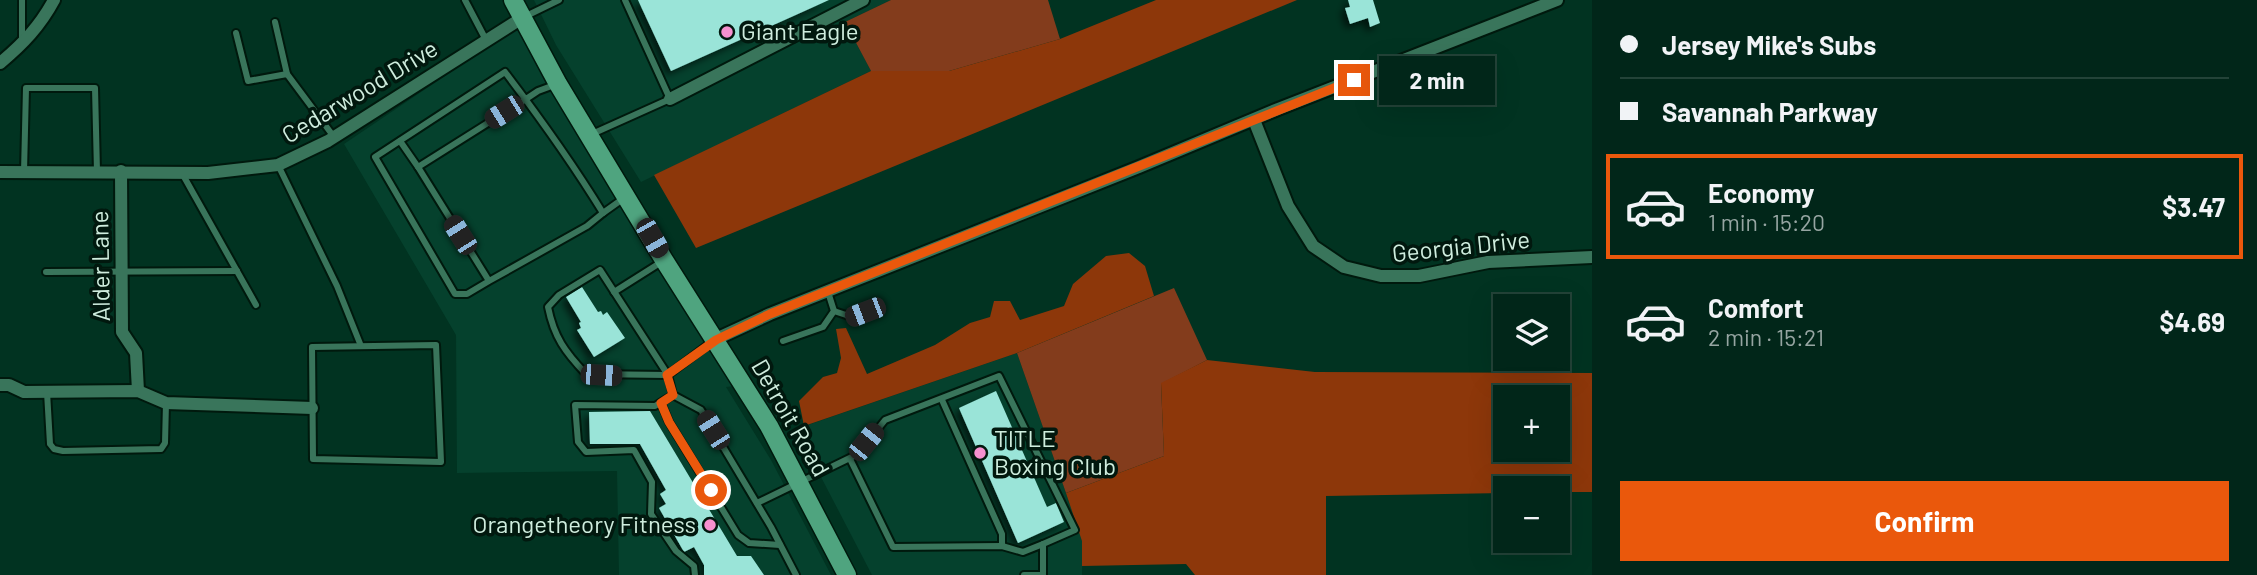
<!DOCTYPE html>
<meta charset="utf-8">
<style>
:root{--surface:#012619;--page:#0b2e22;--text:#f1f3f6;--muted:#96a5a2;--line:#234338;--accent:#ea580c}
body{margin:0;font-family:Barlow,sans-serif;background:var(--page);color:var(--text);height:100vh;display:flex;flex-direction:column;font-size:26px;white-space:nowrap}
*{box-sizing:border-box;margin:0}
p{font-size:23px;color:var(--muted)}
.icon{flex:none;width:38px;height:38px;fill:none;stroke:currentColor;stroke-width:2;stroke-linecap:round;stroke-linejoin:round}
.map{position:relative;flex:1;overflow:hidden}
.sheet{display:flex;flex-direction:column;background:var(--surface);width:665px}
.sheet>*{flex:none}
.hud{display:grid;align-content:center;height:154px;padding:0 28px;background:var(--surface)}
.controls{position:absolute;left:1493px;top:294px;display:grid;gap:14px}
.controls a{display:grid;place-items:center;width:77px;height:77px;border-radius:0px;background:var(--surface);box-shadow:0 7px 28px #0002,0 0 0 2px var(--line);font-size:35px}
.end{position:absolute;width:32px;height:32px;margin:-16px;border:9px solid #ea580c;background:#fff;box-shadow:0 0 0 4px #fff}
.from{border-radius:50%}
.bubble{position:absolute;height:49px;border-radius:0px;background:var(--surface);box-shadow:0 7px 28px #0002,0 0 0 2px var(--line);font-size:23px;font-weight:700;line-height:49px;text-align:center}
.car{position:absolute;width:21px;height:42px;margin:-21px -10px;border-radius:9px;box-shadow:0 0 5px 2px #0007;background:linear-gradient(#222 24%,#8ab4d8 0 40%,#222 0 76%,#8ab4d8 0 86%,#222 0)}
.hud b{display:flex;align-items:center;gap:24px;height:66px;font-size:26px}
.hud b+b{border-top:2px solid var(--line)}
.hud i{width:18px;height:18px;background:var(--text)}
ul{padding:0;list-style:none}
li{display:flex;align-items:center;gap:21px;height:105px;margin:0 14px 10px;padding:0 14px;border:4px solid transparent;border-radius:0px}
li div{flex:1}
li b{display:block;font-size:26px}
li em{font-style:normal;font-weight:700}
li.selected{border-color:var(--accent)}
li>.icon{width:63px;height:63px;stroke-width:1.5}
.action{display:flex;gap:14px;margin-top:auto;padding:14px 28px}
.action a{flex:1;height:80px;border-radius:0px;background:var(--accent);color:#fff;font-size:28px;font-weight:700;line-height:80px;text-align:center}
main{display:flex;flex:1;min-height:0}
.map>svg:first-child{display:block}
</style>
<main>
<div class="map">
<svg width="1592" height="575" viewBox="0 0 1592 575">
<defs>
<filter id="shadow"><feDropShadow dx="-4.5" dy="4.5" stdDeviation="3.5" flood-color="#0009"/></filter>
</defs>
<rect width="100%" height="100%" fill="#013321"/>
<g fill="#05412d">
<path d="M534 0H891L845 22 871 71 641 182 556 45Z"/>
<path d="M516 28 735 386 726 387 771 460 831 575H619L617 471 457 473 456 335 344 144Z"/>
<path d="M1017 353 1083 541 1082 575H872L796 429Z"/>
</g>
<g fill="#833c1c">
<path d="M891 0H1048L1060 39 949 71H871L845 22Z"/>
<path d="M1174 288 1207 360 1161 384 1164 456 1066 493 1017 353Z"/>
</g>
<g fill="#8d370a" fill-rule="evenodd">
<path d="M1156 0H1297L696 248 654 175 871 71H949L1060 39Z"/>
<path d="M1129 253 1145 266 1154 296 1017 353 804 426 799 401 823 377 837 373 841 358 836 329 846 328 867 374 935 345 970 323 990 317 994 301H1010L1020 320 1064 306 1073 284 1106 256Z"/>
<path d="M1207 360 1315 372 1592 373V492H1558V488H1505V493L1326 496V575H1195L1186 564 1082 566V541L1066 493 1164 456 1161 383ZM1558 397V450H1505V397Z"/>
</g>
<g fill="#9ae4d8" filter="url(#shadow)">
<path d="M638 0H829L671 71Z"/>
<path d="M1348 0H1373L1380 23 1370 27 1368 18 1350 24 1345 8 1350 7Z"/>
<path d="M582 287 598 312 601 311 603 315 607 312 625 338 594 357 577 330 581 328 579 323 581 322 566 297Z"/>
<path d="M996 391 1047 507 1056 503 1064 522 1018 543 959 408Z"/>
<path d="M650 411 737 556H751L764 575H704V565L694 547 684 552 659 508 666 504 660 494 666 490 640 444H590L589 412Z"/>
</g>
<g fill="none" stroke-linecap="round" stroke-linejoin="round">
<defs>
<g id="service">
<path d="M465 0 486 40"/>
<path d="M524 17 559 0"/>
<path d="M275 22 287 74"/>
<path d="M236 33 248 81 287 74 334 137"/>
<path d="M22 40V0"/>
<path d="M592 134 670 99 625 0"/>
<path d="M400 141 418 167"/>
<path d="M278 165 337 286 361 346"/>
<path d="M24 172 26 88H95L97 172"/>
<path d="M183 175 256 305"/>
<path d="M603 213 624 198"/>
<path d="M46 272 237 271"/>
<path d="M489 281 467 294H455L375 157 505 72C540 118 573 164 603 213L587 226 489 281 418 167 526 99 538 91 557 84"/>
<path d="M614 292 663 261"/>
<path d="M834 311 852 317 879 307"/>
<path d="M713 341 668 375 586 374C565 352 554 337 548 307L559 295 600 270 668 375 673 395 701 410 771 527 796 575"/>
<path d="M783 341 823 327 834 311 828 292"/>
<path d="M436 345 441 462 313 459 312 347Z"/>
<path d="M47 392 50 444 54 449 63 451 161 449 165 443 166 403"/>
<path d="M673 395 655 406 575 405 578 442 586 452 634 450 652 482 651 514 676 551 694 566 695 575"/>
<path d="M942 400 1002 534V546"/>
<path d="M661 403 669 422 738 535 749 543 780 545"/>
<path d="M850 459 893 547 1002 546 1023 552 1043 544"/>
<path d="M757 503 858 454 885 420 999 376 1075 530 1043 544V573"/>
<path d="M1024 575H1043"/>
</g>
<g id="minor">
<path d="M0 63C23 44 40 26 54 0"/>
<path d="M670 99 863 0"/>
<path d="M1254 120 1288 206 1313 246 1344 267 1381 276H1419L1488 262 1592 257"/>
<path d="M121 171 122 332 136 353 138 391"/>
<path d="M0 172 208 173 278 165 328 141 522 18"/>
<path d="M716 339 770 314 1139 167 1278 109 1557 0"/>
<path d="M0 385H9L24 392 138 391 166 403 312 408"/>
</g>
<path id="primary" d="M513 0 558 84 664 260 769 426 847 575"/>
</defs>
<use href="#service" stroke="#00190d" stroke-width="10"/>
<use href="#minor" stroke="#00190d" stroke-width="16"/>
<use href="#primary" stroke="#00190d" stroke-width="21"/>
<use href="#service" stroke="#39755b" stroke-width="6"/>
<use href="#minor" stroke="#39755b" stroke-width="12"/>
<use href="#primary" stroke="#4fa47f" stroke-width="18"/>
</g>
<g fill="none" stroke-linecap="round" stroke-linejoin="round">
<path stroke="#ea580c" stroke-width="9" d="M711 490 669 422 661 403 673 395 667 375 716 340 770 314 1354 80"/>
</g>
<g fill="#f690cf" stroke="#01180e" stroke-width="2.5">
<circle cx="727" cy="32" r="7"/>
<circle cx="980" cy="453" r="7"/>
<circle cx="710" cy="525" r="7"/>
</g>
<g text-anchor="middle" stroke-width="7" stroke-linejoin="round" paint-order="stroke">
<g font-size="24" fill="#cfedde" stroke="#01180e" text-anchor="start">
<text x="741" y="40">Giant Eagle</text>
<text x="994" y="447">TITLE<tspan x="994" dy="28">Boxing Club</tspan></text>
<text x="696" y="533" text-anchor="end">Orangetheory Fitness</text>
</g>
<g font-size="24" fill="#cfedde" stroke="#01180e">
<text transform="translate(360 92) rotate(-31)" y="8">Cedarwood Drive</text>
<text transform="translate(1461 247) rotate(-6)" y="8">Georgia Drive</text>
<text transform="translate(101 266) rotate(-91)" y="8">Alder Lane</text>
<text transform="translate(790 418) rotate(60)" y="8">Detroit Road</text>
</g>
</g>
</svg>
<div class="controls">
<a><svg class="icon" aria-label="layers" viewBox="0 0 24 24"><path d="M12 4l9 5-9 5-9-5zM3 14l9 5 9-5"/></svg></a>
<a>+</a>
<a>−</a>
</div>
<i class="end from" style="left:711px;top:490px"></i>
<i class="end" style="left:1354px;top:80px"></i>
<div class="bubble" style="left:1379px;top:56px;width:116px">2 min</div>
<i class="car" style="left:504px;top:112px;rotate:238deg"></i>
<i class="car" style="left:460px;top:235px;rotate:328deg"></i>
<i class="car" style="left:652px;top:238px;rotate:150deg"></i>
<i class="car" style="left:865px;top:312px;rotate:249deg"></i>
<i class="car" style="left:601px;top:375px;rotate:93deg"></i>
<i class="car" style="left:713px;top:430px;rotate:328deg"></i>
<i class="car" style="left:866px;top:442px;rotate:39deg"></i>
</div>
<section class="sheet">
<div class="hud">
<b><i class="from"></i>Jersey Mike's Subs</b>
<b><i></i>Savannah Parkway</b>
</div>
<ul>
<li class="selected"><svg class="icon" aria-label="car" viewBox="0 0 24 24"><path d="M5 17H2v-5l4-1 3-4h7l3 4 3 1v5h-3M9 17h6M6 11h13"/><circle cx="7" cy="17" r="2"/><circle cx="17" cy="17" r="2"/></svg><div><b>Economy</b><p>1 min · 15:20</p></div><em>$3.47</em></li>
<li><svg class="icon" aria-label="car" viewBox="0 0 24 24"><path d="M5 17H2v-5l4-1 3-4h7l3 4 3 1v5h-3M9 17h6M6 11h13"/><circle cx="7" cy="17" r="2"/><circle cx="17" cy="17" r="2"/></svg><div><b>Comfort</b><p>2 min · 15:21</p></div><em>$4.69</em></li>
</ul>
<div class="action"><a>Confirm</a></div>
</section>
</main>
